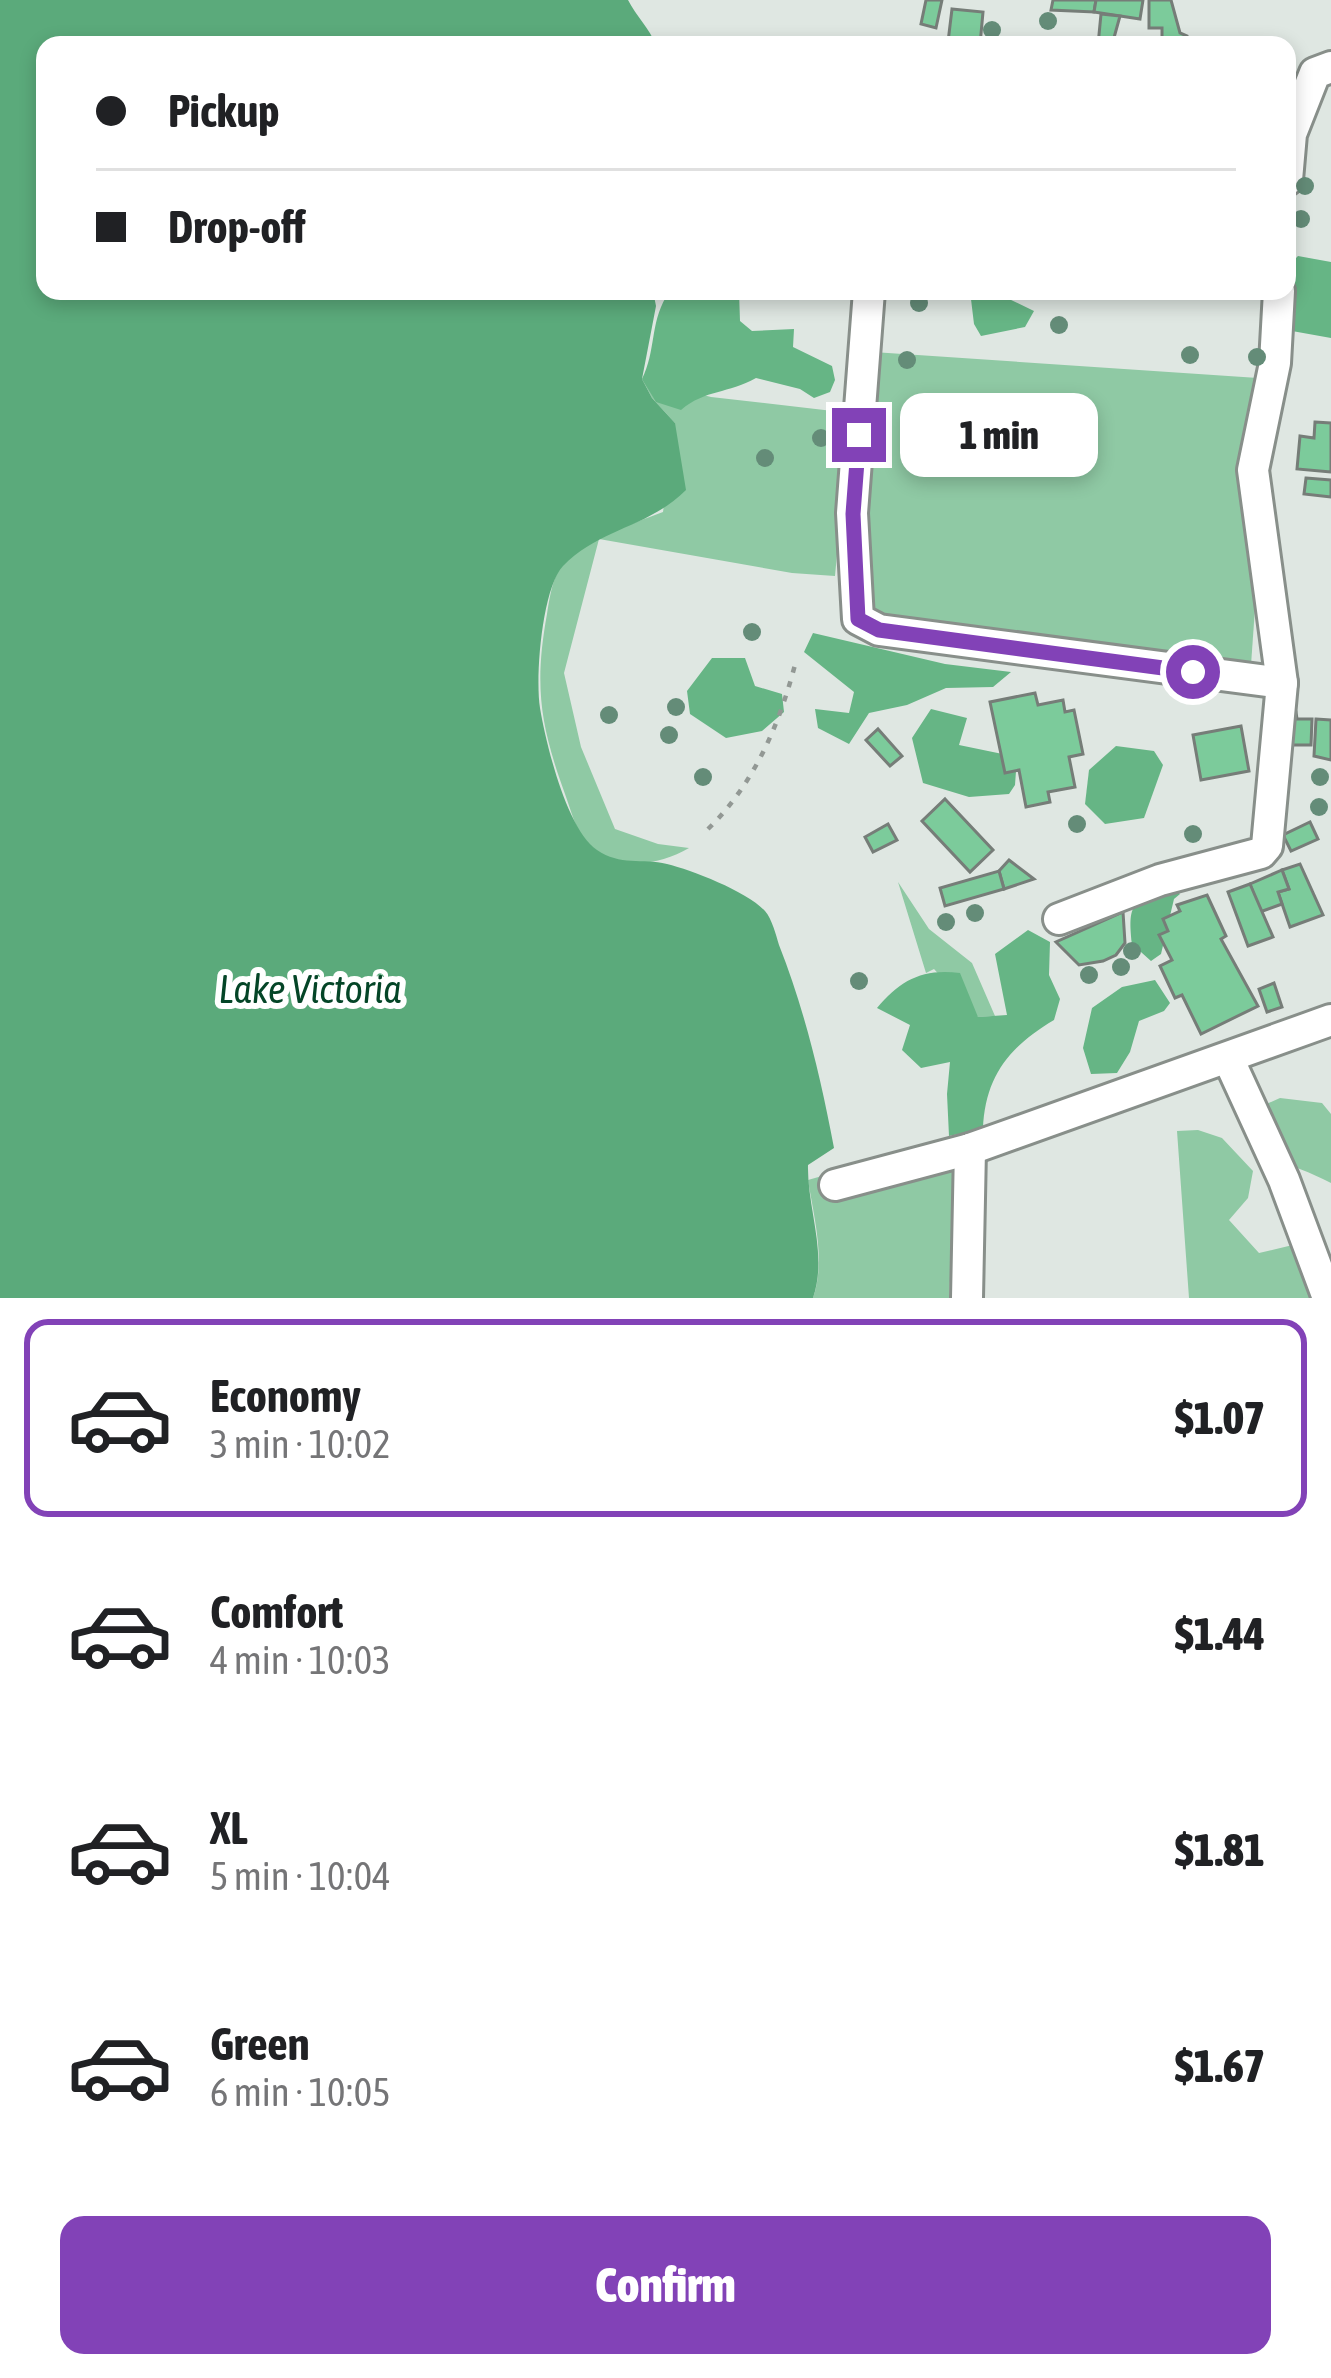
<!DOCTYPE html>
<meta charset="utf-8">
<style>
:root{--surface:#fff;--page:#f6f6f6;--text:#202124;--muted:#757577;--line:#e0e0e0;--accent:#8242b7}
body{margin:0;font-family:"Asap Condensed",sans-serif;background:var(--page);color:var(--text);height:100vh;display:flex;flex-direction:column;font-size:45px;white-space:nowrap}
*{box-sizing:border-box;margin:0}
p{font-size:39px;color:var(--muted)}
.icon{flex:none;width:66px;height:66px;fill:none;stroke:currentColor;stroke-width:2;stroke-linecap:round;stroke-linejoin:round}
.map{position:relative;height:1298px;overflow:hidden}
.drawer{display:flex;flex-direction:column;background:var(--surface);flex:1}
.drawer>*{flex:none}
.guide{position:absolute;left:36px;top:36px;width:1260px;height:264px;border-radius:24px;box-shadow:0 6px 18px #0003;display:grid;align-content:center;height:264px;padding:0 60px;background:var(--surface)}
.end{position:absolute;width:54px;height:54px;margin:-27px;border:15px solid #8242b7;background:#fff;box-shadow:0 0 0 6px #fff}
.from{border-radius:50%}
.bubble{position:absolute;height:84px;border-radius:24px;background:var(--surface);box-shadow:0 6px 18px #0003;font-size:39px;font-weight:800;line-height:84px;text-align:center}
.guide b{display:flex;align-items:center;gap:42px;height:114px;font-size:45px}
.guide b+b{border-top:3px solid var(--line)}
.guide i{width:30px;height:30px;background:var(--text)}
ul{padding:21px 0 0;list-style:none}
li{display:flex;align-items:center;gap:36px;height:198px;margin:0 24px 18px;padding:0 36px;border:6px solid transparent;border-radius:24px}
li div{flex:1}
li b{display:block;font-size:45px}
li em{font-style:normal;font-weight:800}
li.on{border-color:var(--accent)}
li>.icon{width:108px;height:108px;stroke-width:1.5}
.action{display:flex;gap:24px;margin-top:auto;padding:24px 60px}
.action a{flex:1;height:138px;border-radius:24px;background:var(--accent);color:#fff;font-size:48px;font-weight:800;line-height:138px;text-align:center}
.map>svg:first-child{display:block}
</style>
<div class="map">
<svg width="1331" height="1298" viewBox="0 0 1331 1298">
<rect width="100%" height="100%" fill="#dfe7e2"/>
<g fill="#8fc9a4">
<path d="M873 352 1258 378 1257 580 1251 665 877 621 866 605 864 574Z"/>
<path d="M642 379 711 397 850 413 835 576 792 573 599 539 564 673 581 747 615 829 658 844 689 848C658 866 616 872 588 843 575 830 571 810 565 794 540 725 534 686 547 614 549 601 552 581 559 570 578 541 632 524 663 512L675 423 652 398Z"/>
<path d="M898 882 929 929 972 963 995 1016 978 1017 934 969 926 973Z"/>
<path d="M1280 1098 1322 1103 1331 1114V1183C1303 1168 1272 1161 1247 1142L1262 1106Z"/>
<path d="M1198 1130 1222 1138 1253 1171 1248 1198 1229 1220 1259 1253 1301 1243 1313 1298H1189L1177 1131Z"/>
<path d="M958 1137 949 1298H813C826 1261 814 1218 808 1180Z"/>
</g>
<g fill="#66b585">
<path d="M1298 256 1331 262V338L1292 331 1270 321 1287 291V267Z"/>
<path d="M695 291H739L740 321 752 331 794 329 793 347 832 366 835 380 830 392 814 398 800 389 756 378C728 394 706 389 681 410L656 402 642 379C656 351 650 324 666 297Z"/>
<path d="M970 291H1015L1009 299 1034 311 1025 327 981 336 974 324Z"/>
<path d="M813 633 945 664 1011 672 993 687 946 688 907 705 869 713 849 744 818 728 815 709 849 713 854 692 804 652Z"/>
<path d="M712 658H745L755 686 782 694 784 712 762 731 726 738 690 714 687 691Z"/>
<path d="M931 709 967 718 959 745 1017 757 1015 785 1009 794 969 797 923 783 912 738Z"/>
<path d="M1116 746 1154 751 1163 765 1144 818 1105 824 1085 804 1089 770Z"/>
<path d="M1174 888 1180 894 1174 899 1161 954 1151 961 1132 944C1127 899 1134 902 1174 888Z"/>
<path d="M1028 930 1050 942 1049 975 1060 999 1054 1020C1010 1046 985 1076 983 1129L949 1136 947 1094 950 1062 921 1068 902 1050 910 1025 877 1008C900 980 923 968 960 973L978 1017 1007 1015 995 954Z"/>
<path d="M1155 980 1170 1003 1164 1011 1139 1021 1130 1052 1117 1073 1091 1074 1083 1048 1092 1008 1122 987Z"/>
</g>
<path fill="#5baa7b" d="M0 0H628C636 16 650 29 656 45H45V291H653L656 306 642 379 652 398 675 423 686 490C648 528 600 528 563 566 542 588 535 678 540 708 546 744 567 830 597 850 620 866 642 858 667 864 692 870 748 892 765 911 772 919 776 935 779 945 805 1011 821 1079 834 1148L808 1165C807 1209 828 1254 813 1298H0Z"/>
<g fill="#7ccb9b" stroke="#767d78" stroke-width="3">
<path d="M926 0H942L936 28 921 24Z"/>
<path d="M1053 0H1096L1094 12 1051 10Z"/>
<path d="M1096 0H1143L1140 19 1094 12Z"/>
<path d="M1149 0H1171L1180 33 1187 36V45H1162V28H1149Z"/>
<path d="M952 9 983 12 980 45 948 42Z"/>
<path d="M1101 14 1120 16 1112 45H1098Z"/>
<path d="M1315 422 1331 423V472L1297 469 1300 436 1314 438Z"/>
<path d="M1306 478 1331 480V497L1304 494Z"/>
<path d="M1035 693 1038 705 1063 700 1065 712 1074 710 1083 754 1069 757 1075 787 1048 792 1050 802 1026 807 1019 770 1005 773 990 702Z"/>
<path d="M1284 712H1296L1297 719H1312L1311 745H1283Z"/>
<path d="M1316 719 1331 720V760L1314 756Z"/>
<path d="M1241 726 1249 771 1201 780 1193 735Z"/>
<path d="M878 729 902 756 890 766 866 740Z"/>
<path d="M945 799 993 850 970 872 922 821Z"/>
<path d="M1310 822 1318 839 1291 851 1283 835Z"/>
<path d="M888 824 897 840 873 852 865 837Z"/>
<path d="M1009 860 1034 879 1004 889 999 871Z"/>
<path d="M1300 864 1323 915 1290 927 1278 892 1289 889 1282 870Z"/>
<path d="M1282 870 1289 889 1278 892 1282 904 1260 912 1250 884Z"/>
<path d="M999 871 1004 889 945 906 940 888Z"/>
<path d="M1250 884 1273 937 1248 946 1228 892Z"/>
<path d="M1207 895 1226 936 1221 939 1258 1006 1201 1034 1182 995 1175 998 1160 966 1172 960 1159 935 1168 931 1163 919 1180 911 1177 905Z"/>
<path d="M1123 912 1125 943 1116 955 1103 961 1079 965 1056 942Z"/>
<path d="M1274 983 1282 1007 1267 1012 1259 989Z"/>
</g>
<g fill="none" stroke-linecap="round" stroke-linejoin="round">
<defs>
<g id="street">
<path d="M1287 180 1291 134 1315 73 1331 67"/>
<path d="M869 291 852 513 858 619 879 630 1282 683"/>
<path d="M1059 919 1160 880 1261 853 1267 846 1282 683 1253 470 1275 363 1279 291"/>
<path d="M1228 1058 1284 1180 1328 1298"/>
<path d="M835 1185 970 1149 1331 1020"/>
<path d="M967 1298 970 1149"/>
</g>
</defs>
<use href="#street" stroke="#888f8a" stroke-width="36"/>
<path stroke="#929894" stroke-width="4.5" stroke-dasharray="6 9" stroke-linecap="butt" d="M708 829C755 783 780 723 796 661"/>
<use href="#street" stroke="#fff" stroke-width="30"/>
</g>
<g fill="#648c78">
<circle cx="1048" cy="21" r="9"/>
<circle cx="992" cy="30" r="9"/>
<circle cx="1305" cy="186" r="9"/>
<circle cx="1301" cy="219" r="9"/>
<circle cx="919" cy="303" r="9"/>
<circle cx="1059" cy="325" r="9"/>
<circle cx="1190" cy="355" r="9"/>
<circle cx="1257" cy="357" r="9"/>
<circle cx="907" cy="360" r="9"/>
<circle cx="821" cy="438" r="9"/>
<circle cx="765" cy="458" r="9"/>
<circle cx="752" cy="632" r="9"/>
<circle cx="676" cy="707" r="9"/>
<circle cx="609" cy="715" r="9"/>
<circle cx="669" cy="735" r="9"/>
<circle cx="703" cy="777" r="9"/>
<circle cx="1320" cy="777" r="9"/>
<circle cx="1319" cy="807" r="9"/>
<circle cx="1077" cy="824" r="9"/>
<circle cx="1193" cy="834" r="9"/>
<circle cx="975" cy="913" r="9"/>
<circle cx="946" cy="922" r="9"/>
<circle cx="1132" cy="951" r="9"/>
<circle cx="1121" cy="967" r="9"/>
<circle cx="1089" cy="975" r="9"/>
<circle cx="859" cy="981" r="9"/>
</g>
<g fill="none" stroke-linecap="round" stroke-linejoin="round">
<path stroke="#8242b7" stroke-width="15" d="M859 435 853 514 858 619 879 630 1193 672"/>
</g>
<g text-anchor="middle" stroke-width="12" stroke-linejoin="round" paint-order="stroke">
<g font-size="39" font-style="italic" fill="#044527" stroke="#fff">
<text x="310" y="1003">Lake Victoria</text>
</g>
</g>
</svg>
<i class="end from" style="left:1193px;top:672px"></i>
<i class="end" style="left:859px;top:435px"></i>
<div class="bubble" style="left:900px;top:393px;width:198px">1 min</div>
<div class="guide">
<b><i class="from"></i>Pickup</b>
<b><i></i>Drop-off</b>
</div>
</div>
<section class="drawer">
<ul>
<li class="on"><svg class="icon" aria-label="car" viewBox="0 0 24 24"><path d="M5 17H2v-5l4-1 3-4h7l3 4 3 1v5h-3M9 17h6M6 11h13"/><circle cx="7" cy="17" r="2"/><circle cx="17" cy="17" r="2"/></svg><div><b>Economy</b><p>3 min · 10:02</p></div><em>$1.07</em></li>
<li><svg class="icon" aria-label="car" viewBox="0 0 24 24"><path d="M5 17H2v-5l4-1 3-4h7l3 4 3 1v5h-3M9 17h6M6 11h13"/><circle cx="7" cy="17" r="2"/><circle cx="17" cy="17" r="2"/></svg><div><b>Comfort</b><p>4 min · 10:03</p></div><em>$1.44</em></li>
<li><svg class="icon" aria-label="car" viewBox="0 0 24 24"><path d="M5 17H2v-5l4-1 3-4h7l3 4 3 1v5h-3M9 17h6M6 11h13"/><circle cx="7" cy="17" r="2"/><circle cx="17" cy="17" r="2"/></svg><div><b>XL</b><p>5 min · 10:04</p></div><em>$1.81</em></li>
<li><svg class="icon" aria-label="car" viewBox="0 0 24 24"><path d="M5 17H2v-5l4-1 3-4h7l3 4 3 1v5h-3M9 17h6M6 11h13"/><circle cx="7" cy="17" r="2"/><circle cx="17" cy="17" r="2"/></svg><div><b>Green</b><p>6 min · 10:05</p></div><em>$1.67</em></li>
</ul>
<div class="action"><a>Confirm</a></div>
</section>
